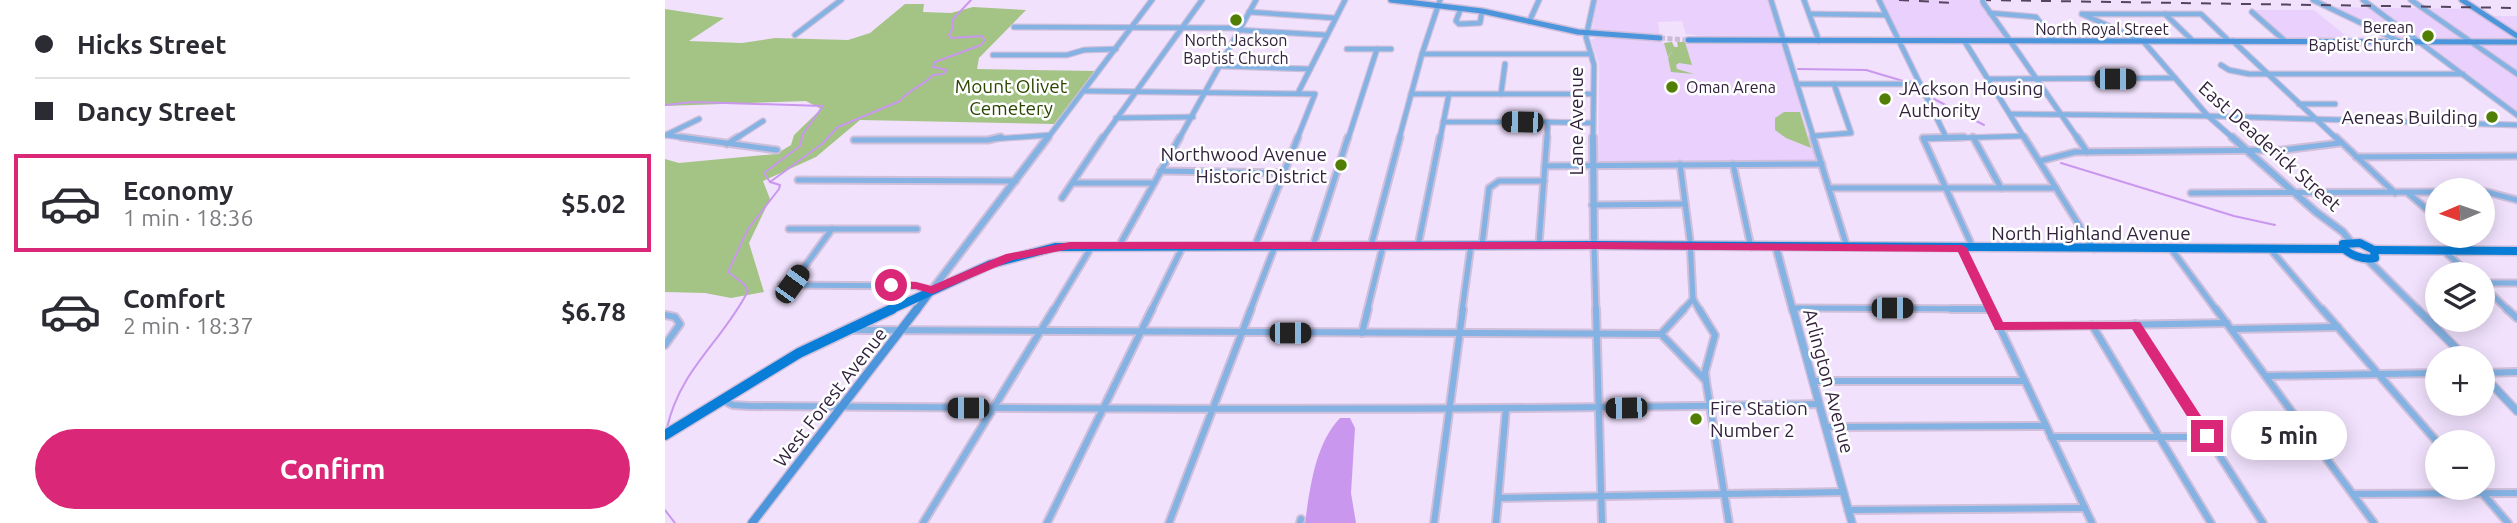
<!DOCTYPE html>
<meta charset="utf-8">
<style>
:root{--surface:#fff;--page:#f2f2f3;--text:#2b2b33;--muted:#7c7c81;--line:#e1e1e2;--accent:#db2777}
body{margin:0;font-family:Ubuntu,sans-serif;background:var(--page);color:var(--text);height:100vh;display:flex;flex-direction:column;font-size:26px;white-space:nowrap}
*{box-sizing:border-box;margin:0}
p{font-size:23px;color:var(--muted)}
.icon{flex:none;width:38px;height:38px;fill:none;stroke:currentColor;stroke-width:2;stroke-linecap:round;stroke-linejoin:round}
.map{position:relative;flex:1;overflow:hidden}
.drawer{display:flex;flex-direction:column;background:var(--surface);width:665px}
.drawer>*{flex:none}
.banner{display:grid;align-content:center;height:154px;padding:0 35px;background:var(--surface)}
.needle{width:46px;rotate:268deg}
.tools{position:absolute;left:1760px;top:178px;display:grid;gap:14px}
.tools a{display:grid;place-items:center;width:70px;height:70px;border-radius:50%;background:var(--surface);box-shadow:0 4px 18px #0003;font-size:35px}
.end{position:absolute;width:32px;height:32px;margin:-16px;border:9px solid #db2777;background:#fff;box-shadow:0 0 0 4px #fff}
.from{border-radius:50%}
.bubble{position:absolute;height:49px;border-radius:24px;background:var(--surface);box-shadow:0 4px 18px #0003;font-size:23px;font-weight:700;line-height:49px;text-align:center}
.car{position:absolute;width:21px;height:42px;margin:-21px -10px;border-radius:9px;box-shadow:0 0 5px 2px #0007;background:linear-gradient(#222 24%,#8ab4d8 0 40%,#222 0 76%,#8ab4d8 0 86%,#222 0)}
.banner b{display:flex;align-items:center;gap:24px;height:66px;font-size:26px}
.banner b+b{border-top:2px solid var(--line)}
.banner i{width:18px;height:18px;background:var(--text)}
ul{padding:0;list-style:none}
li{display:flex;align-items:center;gap:21px;height:98px;margin:0 14px 10px;padding:0 21px;border:4px solid transparent;border-radius:0px}
li div{flex:1}
li b{display:block;font-size:26px}
li em{font-style:normal;font-weight:700}
li.active{border-color:var(--accent)}
li>.icon{width:63px;height:63px;stroke-width:1.5}
.cta{display:flex;gap:14px;margin-top:auto;padding:14px 35px}
.cta a{flex:1;height:80px;border-radius:42px;background:var(--accent);color:#fff;font-size:28px;font-weight:700;line-height:80px;text-align:center}
main{display:flex;flex:1;min-height:0}
.map>svg:first-child{display:block}
</style>
<main>
<section class="drawer">
<div class="banner">
<b><i class="from"></i>Hicks Street</b>
<b><i></i>Dancy Street</b>
</div>
<ul>
<li class="active"><svg class="icon" aria-label="car" viewBox="0 0 24 24"><path d="M5 17H2v-5l4-1 3-4h7l3 4 3 1v5h-3M9 17h6M6 11h13"/><circle cx="7" cy="17" r="2"/><circle cx="17" cy="17" r="2"/></svg><div><b>Economy</b><p>1 min · 18:36</p></div><em>$5.02</em></li>
<li><svg class="icon" aria-label="car" viewBox="0 0 24 24"><path d="M5 17H2v-5l4-1 3-4h7l3 4 3 1v5h-3M9 17h6M6 11h13"/><circle cx="7" cy="17" r="2"/><circle cx="17" cy="17" r="2"/></svg><div><b>Comfort</b><p>2 min · 18:37</p></div><em>$6.78</em></li>
</ul>
<div class="cta"><a>Confirm</a></div>
</section>
<div class="map">
<svg width="1852" height="523" viewBox="0 0 1852 523">
<rect width="100%" height="100%" fill="#f1e1fd"/>
<g fill="#e9d0fd">
<path d="M931 0H1105L1115 38H1052L1021 34 1017 21 993 22 995 37 927 31Z"/>
<path d="M1217 0H1313L1340 40 1235 39Z"/>
<path d="M1665 7 1809 9 1821 16H1852V113L1753 40H1737Z"/>
<path d="M1587 10H1649L1686 40H1621Z"/>
<path d="M933 37 996 40 997 43 1007 42 1011 47 1013 46 1012 42H1116L1152 161 933 163 934 64 926 40Z"/>
</g>
<g fill="#a4c486">
<path d="M240 4H259L258 12 286 13 308 7 361 10 314 58 312 69 431 71 389 124 195 120 151 157 98 181 105 199 84 243 99 292 66 298 40 293 0 292V159L14 163 111 154 126 145 129 135 156 109 141 101 0 106V9L59 18 24 41 77 43 110 38 183 40 205 33Z"/>
<path d="M1007 42 1009 47H1013L1012 42H1020L1027 65 1014 63 1011 65 1012 69 1029 74 1006 72 1003 58 1009 48 1003 57 999 43Z"/>
<path d="M1119 112H1135L1146 148 1121 138 1110 130V118Z"/>
</g>
<path fill="#ca97ee" d="M675 418H685L690 428 686 493 691 523H640C645 488 650 444 675 418Z"/>
<g fill="none" stroke-linecap="round" stroke-linejoin="round">
<g stroke="#ca97ee" stroke-width="2">
<path d="M1133 69 1201 70 1238 81"/>
<path d="M1269 99 1319 125"/>
<path d="M0 105 28 102 158 106 138 134 135 146 99 173 105 182"/>
<path d="M1396 163 1569 216 1610 225"/>
<path d="M2 428C15 369 57 342 83 291L79 284 63 272 83 229 114 189 115 185 105 182 157 144 173 127 235 101C243 90 258 86 268 75L278 74 282 70 268 67 270 62 316 45 320 40 317 36 286 38 284 35 288 28V19L306 0"/>
<path d="M0 510 10 523"/>
</g>
<path stroke="#cbbbd7" stroke-width="5" stroke-dasharray="5 2.5" stroke-linecap="butt" d="M995 38 1023 40"/>
<defs>
<g id="minor-far2">
<path d="M1106 0 1149 139"/>
<path d="M1139 0 1154 41"/>
<path d="M1214 0 1281 137"/>
<path d="M1698 0 1852 115"/>
<path d="M1746 0 1852 74"/>
<path d="M796 8 791 21 794 24 815 23 817 11"/>
<path d="M584 12 670 18"/>
<path d="M1587 12 1620 41"/>
<path d="M1325 13 1371 17 1389 41"/>
<path d="M1146 14 1221 15"/>
<path d="M1417 14H1536L1564 41"/>
<path d="M1417 14 1475 40"/>
<path d="M1500 14 1528 41"/>
<path d="M864 22 874 0"/>
<path d="M349 27 575 28"/>
<path d="M574 30 661 35"/>
<path d="M130 35 176 0"/>
<path d="M1568 41 1672 139"/>
<path d="M1300 42 1360 139"/>
<path d="M1346 42 1413 139"/>
<path d="M682 49H726"/>
<path d="M757 54H926"/>
<path d="M328 55H402L419 50 451 49"/>
<path d="M1556 65 1564 70 1584 74H1798"/>
<path d="M555 66 645 69"/>
<path d="M1323 79 1510 78"/>
<path d="M1132 84H1255"/>
<path d="M419 91 650 94 632 139"/>
<path d="M633 93 680 0"/>
<path d="M746 94H928"/>
<path d="M836 94 840 64"/>
<path d="M1634 104H1670"/>
<path d="M1345 114 1543 116 1852 125"/>
<path d="M451 118 528 117"/>
<path d="M778 122H883"/>
<path d="M0 135 29 139"/>
<path d="M1 135 34 119"/>
<path d="M1148 136 1186 133 1169 84"/>
<path d="M70 139 98 121"/>
<path d="M328 139 385 135"/>
<path d="M437 139 537 0"/>
<path d="M514 139 591 0"/>
<path d="M683 139 712 49"/>
<path d="M734 139 757 54 775 0"/>
<path d="M775 139 784 94"/>
<path d="M882 139 883 122 928 123"/>
<path d="M1258 139 1359 136"/>
</g>
<g id="minor-far1">
<path d="M16 137 112 150"/>
<path d="M1148 137 1182 247"/>
<path d="M1299 137 1258 138 1308 248"/>
<path d="M1308 137 1336 188"/>
<path d="M1359 137 1429 249"/>
<path d="M1412 137 1422 152"/>
<path d="M1671 137 1730 193"/>
<path d="M189 140H323L336 137"/>
<path d="M62 144 73 137"/>
<path d="M1691 157 1852 156"/>
<path d="M1375 161 1410 152 1618 150 1675 143"/>
<path d="M1015 164 1025 240 1028 299 1017 311"/>
<path d="M1068 164 1086 247"/>
<path d="M880 166 1157 164"/>
<path d="M495 171 621 173"/>
<path d="M133 180 351 181"/>
<path d="M408 183H489"/>
<path d="M1164 188H1391"/>
<path d="M1818 191 1852 200"/>
<path d="M1526 193 1773 192"/>
<path d="M1743 193 1773 219"/>
<path d="M397 198 438 137"/>
<path d="M927 205 1020 204"/>
<path d="M124 229H252"/>
<path d="M1793 236 1810 251"/>
<path d="M817 245 824 188 834 181H879"/>
<path d="M874 245 882 137"/>
<path d="M929 245 931 311"/>
<path d="M454 246 515 137"/>
<path d="M590 246 633 137"/>
<path d="M648 246 683 137"/>
<path d="M706 246 735 137"/>
<path d="M753 246 775 137"/>
<path d="M1297 248 1327 311"/>
<path d="M1507 250 1552 311"/>
<path d="M1606 250 1658 311"/>
<path d="M1779 251 1806 275"/>
<path d="M1818 283H1852"/>
<path d="M127 284 167 229"/>
<path d="M116 285 251 286 267 290"/>
<path d="M1818 286 1844 311"/>
<path d="M1028 299 1035 311"/>
<path d="M1128 308 1326 309"/>
<path d="M388 311 427 246"/>
<path d="M486 311 518 246"/>
<path d="M585 311 610 246"/>
<path d="M702 311 718 246"/>
<path d="M797 311 806 245"/>
</g>
<g id="minor">
<path d="M931 309 937 523"/>
<path d="M1019 309 996 334 1041 381 1064 523"/>
<path d="M1034 309 1050 335 1040 372 1041 381"/>
<path d="M1286 309H1326"/>
<path d="M1326 309 1427 523"/>
<path d="M1551 309 1709 523"/>
<path d="M1657 309 1773 443"/>
<path d="M1842 309 1852 318"/>
<path d="M0 315 10 317 15 324 0 345"/>
<path d="M1470 324 1598 523"/>
<path d="M1427 325 1546 523"/>
<path d="M1334 327 1562 323"/>
<path d="M1566 329 1673 327"/>
<path d="M188 330 996 334"/>
<path d="M697 333 703 309"/>
<path d="M1818 373 1852 372"/>
<path d="M1601 376 1773 373"/>
<path d="M1148 381H1360"/>
<path d="M57 400 68 405 84 406C441 409 797 411 1154 404"/>
<path d="M1161 427 1381 426"/>
<path d="M1386 437H1542"/>
<path d="M1813 488 1843 523"/>
<path d="M1688 494 1852 493"/>
<path d="M834 498 1178 492"/>
<path d="M1183 510 1420 508"/>
<path d="M258 523 389 309"/>
<path d="M382 523 487 309"/>
<path d="M504 523 586 309"/>
<path d="M635 523 636 519"/>
<path d="M769 523 798 309"/>
<path d="M831 523 841 409"/>
</g>
<g id="tertiary-far2">
<path d="M1648 0 1736 42"/>
<path d="M1319 4 1346 42"/>
<path d="M1478 41 1543 116 1569 139"/>
<path d="M382 139 487 0"/>
<path d="M928 139 929 65 921 37 929 0"/>
</g>
<g id="tertiary-far1">
<path d="M928 137 929 245"/>
<path d="M1567 137 1651 212 1678 232 1685 241"/>
<path d="M1111 247 1128 311"/>
<path d="M1703 260 1754 311"/>
<path d="M267 290 383 137"/>
</g>
<g id="tertiary">
<path d="M1128 309 1187 523"/>
<path d="M1752 309 1802 359"/>
<path d="M1818 375 1852 411"/>
</g>
<g id="secondary-far2">
<path d="M726 0 817 11 913 32 995 38"/>
<path d="M1797 0 1852 36"/>
<path d="M1023 40 1852 42"/>
</g>
<path id="secondary-far1" d="M251 311 266 291"/>
<path id="secondary" d="M87 523 252 309"/>
<g id="primary-far1">
<path d="M1679 249C1689 257 1698 260 1710 258L1709 250"/>
<path d="M1679 249 1678 244 1695 243 1709 250"/>
<path d="M1709 250 1852 251"/>
<path d="M223 311 326 264 390 247 929 245 1679 249"/>
</g>
<path id="primary" d="M0 435 134 353 227 309"/>
</defs>
<use href="#minor-far2" stroke="#cfbfda" stroke-width="7"/>
<use href="#minor-far1" stroke="#cfbfda" stroke-width="9"/>
<use href="#minor" stroke="#cfbfda" stroke-width="10"/>
<use href="#tertiary-far2" stroke="#cfbfda" stroke-width="7"/>
<use href="#tertiary-far1" stroke="#cfbfda" stroke-width="10"/>
<use href="#tertiary" stroke="#cfbfda" stroke-width="10"/>
<use href="#secondary-far2" stroke="#cfbfda" stroke-width="8"/>
<use href="#secondary-far1" stroke="#cfbfda" stroke-width="10"/>
<use href="#secondary" stroke="#cfbfda" stroke-width="11"/>
<use href="#primary-far1" stroke="#cfbfda" stroke-width="11"/>
<use href="#primary" stroke="#cfbfda" stroke-width="13"/>
<use href="#minor-far2" stroke="#83b2e3" stroke-width="4.5"/>
<use href="#minor-far1" stroke="#83b2e3" stroke-width="5"/>
<use href="#minor" stroke="#83b2e3" stroke-width="6"/>
<use href="#tertiary-far2" stroke="#83b2e3" stroke-width="4.5"/>
<use href="#tertiary-far1" stroke="#83b2e3" stroke-width="6"/>
<use href="#tertiary" stroke="#83b2e3" stroke-width="7"/>
<use href="#secondary-far2" stroke="#4b95dd" stroke-width="5"/>
<use href="#secondary-far1" stroke="#4b95dd" stroke-width="7"/>
<use href="#secondary" stroke="#4b95dd" stroke-width="8"/>
<use href="#primary-far1" stroke="#087ed8" stroke-width="8"/>
<use href="#primary" stroke="#087ed8" stroke-width="10"/>
<g stroke="#54445f" stroke-width="2" stroke-dasharray="10 10" stroke-linecap="butt">
<path d="M1234 0 1290 3"/>
<path d="M1316 0 1852 8"/>
</g>
<defs>
<path id="tertiary-bridge" d="M1317 0 1319 4"/>
</defs>
<use href="#tertiary-bridge" stroke="#cfbfda" stroke-width="7" stroke-linecap="butt"/>
<use href="#tertiary-bridge" stroke="#83b2e3" stroke-width="4.5"/>
</g>
<path fill="#db2777" d="M405 242H929L1297 245 1302 248 1338 322H1475L1549 436 1542 442 1537 440 1467 329 1330 330 1293 252 929 249H405L348 260 267 294 251 289H226L220 285 226 281 251 282 266 286 341 254Z"/>
<g fill="#517e04" stroke="#fff" stroke-width="2.5">
<circle cx="571" cy="20" r="7"/>
<circle cx="1763" cy="36" r="7"/>
<circle cx="1007" cy="87" r="7"/>
<circle cx="1220" cy="99" r="7"/>
<circle cx="1827" cy="117" r="7"/>
<circle cx="676" cy="165" r="7"/>
<circle cx="1031" cy="419" r="7"/>
</g>
<g text-anchor="middle" stroke-width="5" stroke-linejoin="round" paint-order="stroke">
<g font-size="16" fill="#32223d" stroke="#fff" text-anchor="end">
<text x="1749" y="33">Berean<tspan x="1749" dy="18">Baptist Church</tspan></text>
<text x="571" y="46" text-anchor="middle">North Jackson<tspan x="571" dy="18">Baptist Church</tspan></text>
<text x="1021" y="93" text-anchor="start">Oman Arena</text>
</g>
<g font-size="16" fill="#32223d" stroke="#fff">
<text x="1437" y="35">North Royal Street</text>
</g>
<g font-size="19" fill="#2b4600" stroke="#fff">
<text x="346" y="93">Mount Olivet<tspan x="346" dy="22">Cemetery</tspan></text>
</g>
<g font-size="19" fill="#32223d" stroke="#fff" text-anchor="start">
<text x="1234" y="95">JAckson Housing<tspan x="1234" dy="22">Authority</tspan></text>
<text x="1813" y="124" text-anchor="end">Aeneas Building</text>
<text x="662" y="161" text-anchor="end">Northwood Avenue<tspan x="662" dy="22">Historic District</tspan></text>
<text x="1045" y="415">Fire Station<tspan x="1045" dy="22">Number 2</tspan></text>
</g>
<g font-size="19" fill="#32223d" stroke="#fff">
<text transform="translate(911 121) rotate(-90)" y="7">Lane Avenue</text>
<text transform="translate(1605 146) rotate(42)" y="7">East Deaderick Street</text>
<text x="1426" y="240">North Highland Avenue</text>
<text transform="translate(1164 381) rotate(75)" y="7">Arlington Avenue</text>
<text transform="translate(165 397) rotate(-52)" y="7">West Forest Avenue</text>
</g>
</g>
</svg>
<div class="tools">
<a><svg class="needle" viewBox="-14 -14 28 28"><path d="M0-13l5 13h-10z" fill="#e53935"/><path d="M0 13l5-13h-10z" fill="#7c7c81"/></svg></a>
<a><svg class="icon" aria-label="layers" viewBox="0 0 24 24"><path d="M12 4l9 5-9 5-9-5zM3 14l9 5 9-5"/></svg></a>
<a>+</a>
<a>−</a>
</div>
<i class="end from" style="left:226px;top:285px"></i>
<i class="end" style="left:1542px;top:436px"></i>
<div class="bubble" style="left:1566px;top:411px;width:116px">5 min</div>
<i class="car" style="left:1450px;top:79px;rotate:90deg"></i>
<i class="car" style="left:857px;top:122px;rotate:271deg"></i>
<i class="car" style="left:127px;top:284px;rotate:36deg"></i>
<i class="car" style="left:1227px;top:308px;rotate:90deg"></i>
<i class="car" style="left:625px;top:333px;rotate:90deg"></i>
<i class="car" style="left:303px;top:408px;rotate:270deg"></i>
<i class="car" style="left:961px;top:408px;rotate:269deg"></i>
</div>
</main>
